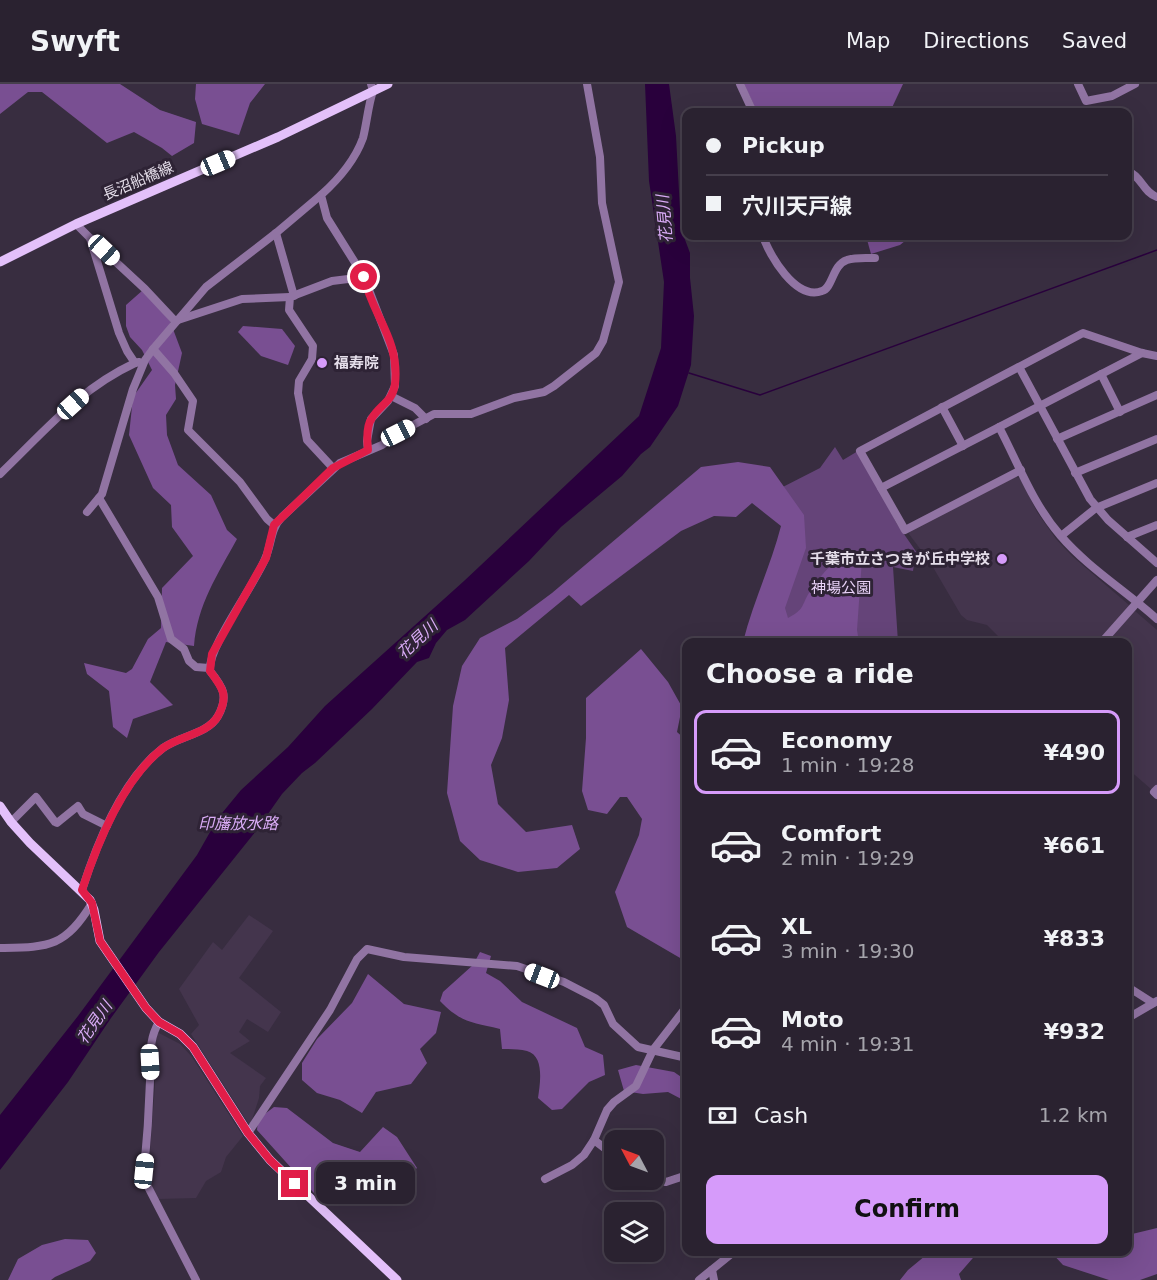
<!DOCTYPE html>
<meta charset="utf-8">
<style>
:root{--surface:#2a2230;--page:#362f3c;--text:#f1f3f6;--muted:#a5a4ab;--line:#463f4c;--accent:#d69bfa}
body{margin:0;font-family:"DejaVu Sans","Noto Sans JP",sans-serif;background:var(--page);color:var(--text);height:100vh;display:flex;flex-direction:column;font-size:22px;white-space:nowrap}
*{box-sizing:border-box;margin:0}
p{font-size:20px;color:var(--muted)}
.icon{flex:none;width:33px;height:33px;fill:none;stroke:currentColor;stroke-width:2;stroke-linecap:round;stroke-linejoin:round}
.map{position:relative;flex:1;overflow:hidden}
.details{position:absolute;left:682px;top:554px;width:450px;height:618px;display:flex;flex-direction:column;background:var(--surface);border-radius:12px;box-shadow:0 6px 24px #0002,0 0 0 2px var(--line)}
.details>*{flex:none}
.hud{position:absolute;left:682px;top:24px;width:450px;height:132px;border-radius:12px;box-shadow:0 6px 24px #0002,0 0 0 2px var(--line);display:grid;align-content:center;height:132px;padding:0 24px;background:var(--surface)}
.needle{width:39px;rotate:311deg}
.fabs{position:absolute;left:604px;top:1046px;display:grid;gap:12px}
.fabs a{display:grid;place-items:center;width:60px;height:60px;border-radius:12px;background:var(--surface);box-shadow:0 6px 24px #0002,0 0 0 2px var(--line);font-size:30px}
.end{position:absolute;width:27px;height:27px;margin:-14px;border:8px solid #e11d48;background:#fff;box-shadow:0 0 0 3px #fff}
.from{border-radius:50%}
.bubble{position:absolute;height:42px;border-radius:12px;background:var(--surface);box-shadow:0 6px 24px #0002,0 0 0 2px var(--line);font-size:20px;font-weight:800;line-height:42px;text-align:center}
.car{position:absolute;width:18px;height:36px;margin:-18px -9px;border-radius:8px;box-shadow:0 0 4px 2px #0007;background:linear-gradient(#fff 24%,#345 0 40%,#fff 0 76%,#345 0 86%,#fff 0)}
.hud b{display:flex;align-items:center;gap:21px;height:57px;font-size:22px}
.hud b+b{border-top:2px solid var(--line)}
.hud i{width:15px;height:15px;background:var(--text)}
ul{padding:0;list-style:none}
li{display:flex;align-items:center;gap:18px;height:84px;margin:0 12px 9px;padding:0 12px;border:3px solid transparent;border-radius:12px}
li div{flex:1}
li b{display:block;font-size:22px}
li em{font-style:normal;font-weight:800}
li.current{border-color:var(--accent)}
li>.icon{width:54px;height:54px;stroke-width:1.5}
h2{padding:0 24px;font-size:27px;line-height:72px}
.pay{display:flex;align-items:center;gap:15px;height:66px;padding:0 24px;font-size:22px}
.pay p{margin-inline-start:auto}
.primary-button{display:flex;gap:12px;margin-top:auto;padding:12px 24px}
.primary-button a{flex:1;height:69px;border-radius:12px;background:var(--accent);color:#111;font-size:24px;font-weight:800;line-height:69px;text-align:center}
header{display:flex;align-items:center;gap:36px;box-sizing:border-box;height:84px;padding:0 30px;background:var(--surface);border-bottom:2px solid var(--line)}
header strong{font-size:28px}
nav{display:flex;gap:33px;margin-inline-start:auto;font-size:21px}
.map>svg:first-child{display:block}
</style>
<header>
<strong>Swyft</strong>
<nav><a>Map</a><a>Directions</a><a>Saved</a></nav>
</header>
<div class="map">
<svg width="1157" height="1196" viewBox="0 0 1157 1196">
<rect width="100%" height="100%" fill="#382d40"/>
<g fill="#44354d">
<path d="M1015 393 1020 394 1037 428 1056 455 1072 472 1129 521V523L1099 558H1004L987 541 967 536 961 531 930 478 909 450 910 446Z"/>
<path d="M1135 527 1157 546V702L1155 705H1151L1128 685V558H1105Z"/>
<path d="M249 831 273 847 239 894 281 928 268 948 247 935 239 948 250 957 230 969 266 994 260 1002 259 1014 250 1042 191 950 199 941 179 905 213 858 222 866Z"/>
<path d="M157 948 180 960 192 973 243 1052 226 1073 221 1088 206 1097 196 1114 158 1115 148 1093 155 1002 153 973Z"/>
</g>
<path fill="#654479" d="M835 363 843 376 858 367 897 440 924 479 914 480 913 487 893 483 898 558H759L799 469 773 408 820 384Z"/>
<g fill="#794f92">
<path d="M0 0H120L160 26 196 38 194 59 172 72 162 64 134 48 107 59 42 8H28L0 30Z"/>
<path d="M196 0H265L250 19 239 51 202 40 195 15Z"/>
<path d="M744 0H903L890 28H757Z"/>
<path d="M866 152H911L900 161 871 170Z"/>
<path d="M143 206 170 237 182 269 175 301 176 315 166 331 167 351 178 381 211 411 227 446 237 455C218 490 197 521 194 562L166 558 150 598 173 621 133 635 127 654 113 643 109 607 87 590 84 579 126 589 132 585 148 555 161 544 162 504 193 472 172 443 171 421 153 404 129 351 133 313 152 286 142 266 130 253 126 242V221Z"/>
<path d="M243 242 282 245 295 262 288 281 261 272 238 248Z"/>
<path d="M738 378 770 383 804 431 806 464 785 524 788 534C806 525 801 520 811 506 823 488 836 473 856 466L862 475 857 546 859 558H743C753 518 771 481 781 442L752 419 736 433 714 432 681 447 581 522 569 511 505 564 509 616 502 654 491 681 498 720 526 748 572 741 580 765 557 784 518 788 480 776 460 757 447 709 453 622 462 582 480 554 517 535 552 509 701 383Z"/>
<path d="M641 565 668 598 682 623 677 648 687 657V878L627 843 615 808 639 751 642 735 627 713H620L607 730 588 726 582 707 586 654V614Z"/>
<path d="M480 868 491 872 486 889 500 897 522 918 577 944 585 963 603 971 605 991 589 998 562 1025 552 1026 538 1014C540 1000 545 972 527 967 519 965 510 965 502 965L500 945C472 938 461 939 440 917L443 908 473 881Z"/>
<path d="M368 890 404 920 441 928 436 949 420 965 427 979 411 1000 376 1008 362 1029 340 1016 317 1009 302 996V979L317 955 352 919Z"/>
<path d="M636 981 674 988 687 997V1018L668 1008 643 1010 624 1007 618 986Z"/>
<path d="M274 1023 287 1024 333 1059 360 1068 383 1043 397 1053 417 1084 398 1101 368 1120 322 1118 257 1046 258 1035Z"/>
<path d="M1157 1144V1190L1140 1196H1109L1063 1181 1050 1167H1128V1151Z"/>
<path d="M65 1155 88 1156 96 1169 90 1177 55 1193 51 1196H8L18 1175 42 1161Z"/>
<path d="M931 1167H979L959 1190 961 1196H900L908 1186Z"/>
</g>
<path fill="#29003c" d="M645 0H669L676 52 681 145 690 169V194L694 232 691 281 678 322 650 363 641 370 622 392 561 443 529 477 465 536 447 546 436 559 429 574 417 578 372 625 315 679 302 689 282 710 256 747 159 868 111 934 68 998 0 1086V1031L78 932 197 771 218 734 241 706 288 663 325 622 464 497 639 332 661 264 664 198 649 97Z"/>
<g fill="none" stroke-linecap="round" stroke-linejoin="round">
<path stroke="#29003c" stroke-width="1.5" d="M689 289 760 311 1157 166"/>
<g stroke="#9174a3" stroke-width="8">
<path d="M740 0 753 28"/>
<path d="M1078 0 1086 17 1112 12 1135 0"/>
<path d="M1128 87C1142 93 1143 108 1157 113"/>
<path d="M76 140 90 154 119 249 127 267 135 279 139 278"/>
<path d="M276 149 294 212"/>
<path d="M763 152C769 171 796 217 822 207 833 204 832 181 847 176 855 173 866 174 875 174"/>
<path d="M90 154 145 205 175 237 242 215 290 213"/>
<path d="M153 265 174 289 193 317 188 346 240 398 267 435 274 441"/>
<path d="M1019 283 1090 415 1108 436 1157 479"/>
<path d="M1101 290 1120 328"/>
<path d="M391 312 415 324 426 335"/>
<path d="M942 323 963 362"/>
<path d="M999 343C1018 379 1033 420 1060 451 1087 483 1126 507 1157 535"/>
<path d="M1057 355 1157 311"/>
<path d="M368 366 367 357 371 335 388 317 395 302 394 271 364 193 327 134 321 111C339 95 355 76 363 54 367 38 368 22 373 7L371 0"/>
<path d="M333 384 307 356 298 309 299 297 312 275 313 262 289 226 290 213 332 197 364 193"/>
<path d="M1021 386 905 446 860 367 1083 249 1142 269 1157 272"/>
<path d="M1075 389 1157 355"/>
<path d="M0 390C44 348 79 305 135 279"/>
<path d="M881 404 1142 269"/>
<path d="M99 414 158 513 171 555 184 565 189 577 196 583 209 584"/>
<path d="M87 428 102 410 133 305 145 276 153 265 206 203 276 149 321 111"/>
<path d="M1061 452 1096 424 1157 399"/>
<path d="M1127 453 1157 441"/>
<path d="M1102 558 1157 496"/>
<path d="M1157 705 1154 708 1157 711"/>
<path d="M11 738 36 713 55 738 57 739 78 722 83 730 107 742"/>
<path d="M82 806C97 759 122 695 163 664 179 652 208 650 218 632 229 612 223 603 210 587 207 564 254 502 265 475 272 460 270 445 282 433L340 379 382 361 398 349 434 330H471L514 314 544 308 554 302 596 269 603 257 619 198 602 119 600 73 587 0"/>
<path d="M0 864C48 863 65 864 92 819"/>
<path d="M1128 903 1153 919"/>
<path d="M1128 934 1157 917"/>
<path d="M159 938C147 958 152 975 150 997 149 1027 147 1057 144 1087L145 1097 196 1196"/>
<path d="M248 1049 330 926 357 875 367 865 404 873 517 882 564 898 595 914 604 921 613 940 638 963 687 974"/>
<path d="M594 1056 615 1072"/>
<path d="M545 1095 572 1081 584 1071 594 1056 607 1026 614 1018 636 1002 653 966 687 922"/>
<path d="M654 1095 666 1098 687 1091"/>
<path d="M712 1186 714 1196"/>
<path d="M699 1196 735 1167"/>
</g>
<g stroke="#e3c0fa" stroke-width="9">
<path d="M0 178 76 140 278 53 388 0"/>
<path d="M0 722 11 738 30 759 90 816 94 826 100 857 146 924 159 938 180 950 193 963 248 1049 270 1076 397 1196"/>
</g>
</g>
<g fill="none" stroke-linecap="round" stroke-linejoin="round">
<path stroke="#e11d48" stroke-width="8" d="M295 1100 270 1076 248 1049 193 963 180 950 159 938 146 924 100 857 92 819 82 806C97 760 123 695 163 664 179 652 208 650 218 632 229 612 223 604 210 587L212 570 266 474 274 441 333 384 368 366C367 357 366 342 372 334 380 321 393 317 395 300 400 255 372 231 364 193"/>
</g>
<g fill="#d69bfa" stroke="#2e2335" stroke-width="2">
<circle cx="322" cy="279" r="6"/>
<circle cx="1002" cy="475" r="6"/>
</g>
<g text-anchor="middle" stroke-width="6" stroke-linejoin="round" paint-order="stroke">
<g font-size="15" fill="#e5deea" stroke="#2e2335">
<text transform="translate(138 97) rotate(-23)" y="5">長沼船橋線</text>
</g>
<g font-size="15" font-weight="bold" fill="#e5deea" stroke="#2e2335" text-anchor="start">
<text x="334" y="284">福寿院</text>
<text x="990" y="480" text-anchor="end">千葉市立さつきが丘中学校</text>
</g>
<g font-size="15" fill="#e9d2f8" stroke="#2e2335">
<text x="841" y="509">神場公園</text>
</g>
<g font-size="16" font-style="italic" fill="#daacf7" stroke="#2e2335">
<text transform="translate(664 135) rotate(-95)" y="6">花見川</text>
<text transform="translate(417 555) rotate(-43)" y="6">花見川</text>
<text x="238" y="745">印旛放水路</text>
<text transform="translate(94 938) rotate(-55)" y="6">花見川</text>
</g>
</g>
</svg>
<div class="fabs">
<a><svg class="needle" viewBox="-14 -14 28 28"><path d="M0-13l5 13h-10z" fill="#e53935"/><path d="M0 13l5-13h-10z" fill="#a5a4ab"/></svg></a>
<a><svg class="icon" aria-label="layers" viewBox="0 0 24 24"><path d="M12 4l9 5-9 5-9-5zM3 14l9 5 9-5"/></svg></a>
</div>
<i class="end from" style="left:364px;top:193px"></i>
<i class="end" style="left:295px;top:1100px"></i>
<div class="bubble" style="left:316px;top:1078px;width:99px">3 min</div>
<i class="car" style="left:218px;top:79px;rotate:67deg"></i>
<i class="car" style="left:104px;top:166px;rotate:133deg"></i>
<i class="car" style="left:73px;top:320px;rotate:48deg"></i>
<i class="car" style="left:398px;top:349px;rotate:63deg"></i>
<i class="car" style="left:542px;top:892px;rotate:291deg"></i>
<i class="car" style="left:150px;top:978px;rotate:177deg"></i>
<i class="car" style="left:144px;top:1087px;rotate:6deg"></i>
<div class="hud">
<b><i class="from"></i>Pickup</b>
<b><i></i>穴川天戸線</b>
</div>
<section class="details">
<h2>Choose a ride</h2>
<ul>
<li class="current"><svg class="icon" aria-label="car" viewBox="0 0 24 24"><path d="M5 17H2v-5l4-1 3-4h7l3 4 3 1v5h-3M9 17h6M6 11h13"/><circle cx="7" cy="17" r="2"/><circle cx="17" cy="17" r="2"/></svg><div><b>Economy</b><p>1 min · 19:28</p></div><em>¥490</em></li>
<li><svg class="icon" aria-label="car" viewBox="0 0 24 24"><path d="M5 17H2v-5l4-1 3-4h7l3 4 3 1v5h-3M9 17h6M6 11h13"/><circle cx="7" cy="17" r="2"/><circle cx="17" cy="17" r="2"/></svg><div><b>Comfort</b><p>2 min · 19:29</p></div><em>¥661</em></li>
<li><svg class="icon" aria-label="car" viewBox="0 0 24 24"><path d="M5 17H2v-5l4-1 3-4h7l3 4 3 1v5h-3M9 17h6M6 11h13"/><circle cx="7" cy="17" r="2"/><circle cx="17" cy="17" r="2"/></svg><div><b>XL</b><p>3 min · 19:30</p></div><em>¥833</em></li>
<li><svg class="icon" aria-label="car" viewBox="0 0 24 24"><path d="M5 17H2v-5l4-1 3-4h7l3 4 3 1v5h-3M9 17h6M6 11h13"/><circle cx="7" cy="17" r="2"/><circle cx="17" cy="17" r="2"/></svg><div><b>Moto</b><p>4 min · 19:31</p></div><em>¥932</em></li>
</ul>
<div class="pay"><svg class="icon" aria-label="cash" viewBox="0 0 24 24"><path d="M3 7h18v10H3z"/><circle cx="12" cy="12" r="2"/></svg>Cash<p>1.2 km</p></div>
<div class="primary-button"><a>Confirm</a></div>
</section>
</div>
